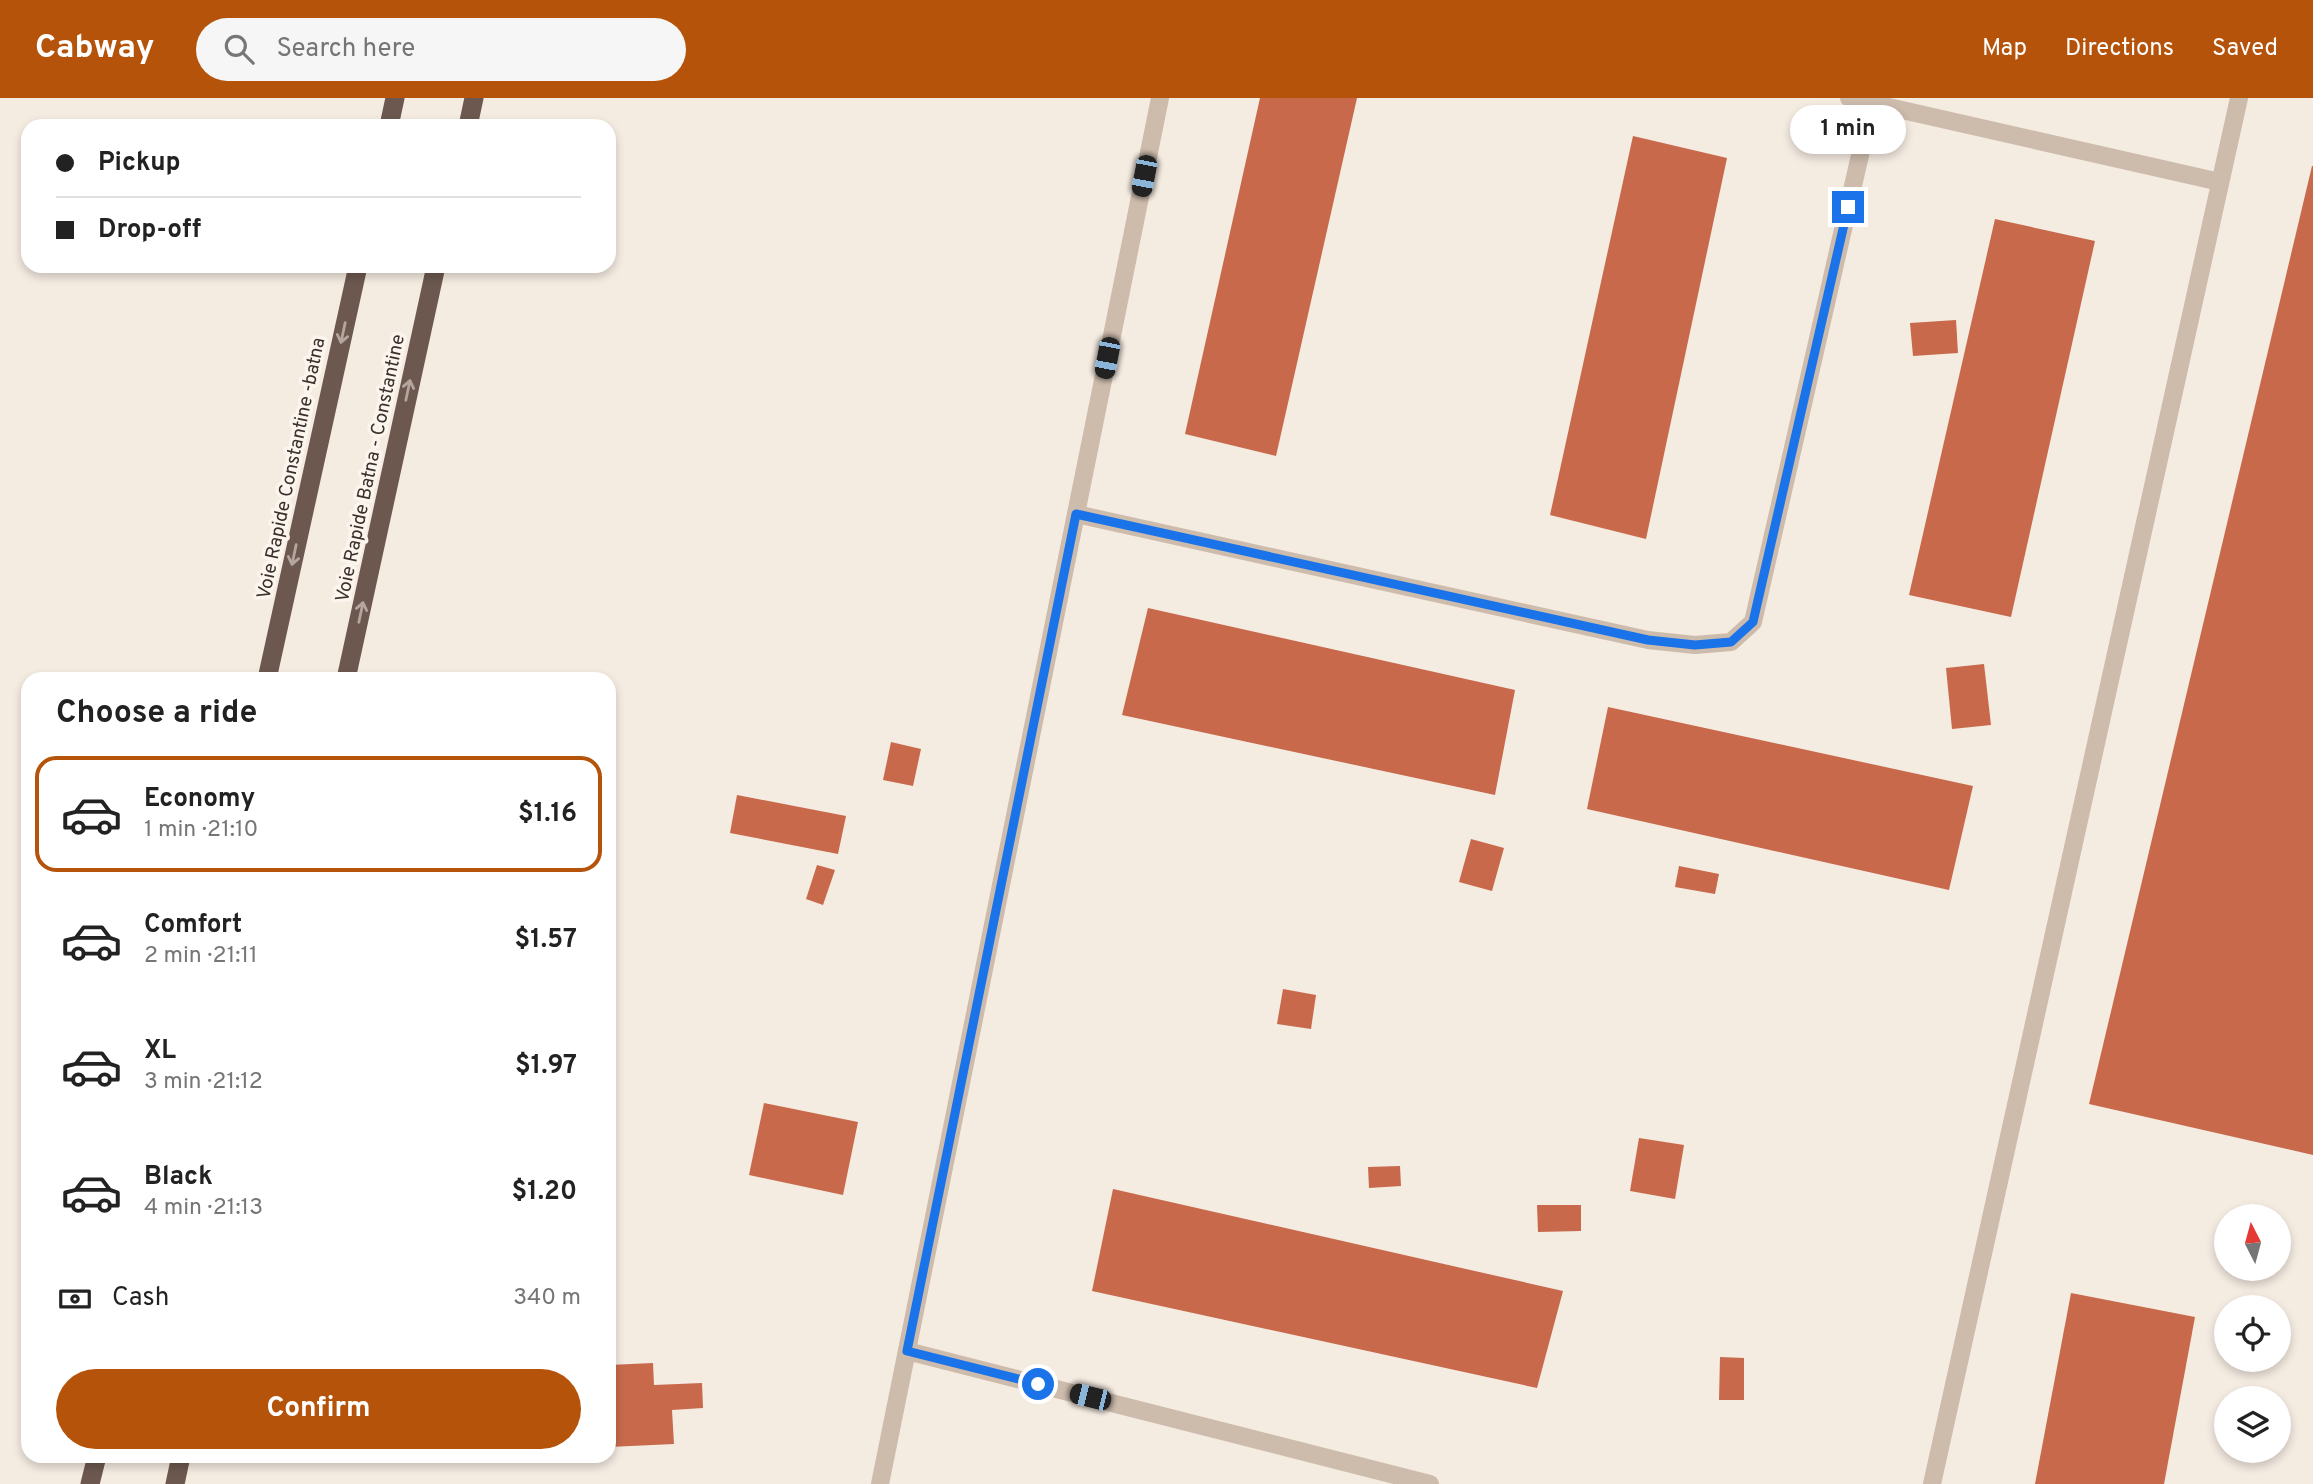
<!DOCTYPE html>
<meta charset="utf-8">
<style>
:root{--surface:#fff;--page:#f6f6f6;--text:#222;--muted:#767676;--line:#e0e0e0;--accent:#b45309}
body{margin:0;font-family:Overpass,sans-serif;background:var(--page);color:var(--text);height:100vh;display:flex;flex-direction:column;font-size:26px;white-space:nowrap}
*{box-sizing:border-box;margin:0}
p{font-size:23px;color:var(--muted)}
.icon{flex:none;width:38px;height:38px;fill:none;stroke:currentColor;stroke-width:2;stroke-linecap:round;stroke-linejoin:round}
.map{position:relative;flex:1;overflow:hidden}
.sheet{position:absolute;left:21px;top:574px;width:595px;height:791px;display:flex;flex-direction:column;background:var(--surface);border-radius:21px;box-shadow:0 4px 10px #0003}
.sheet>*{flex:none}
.top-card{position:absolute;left:21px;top:21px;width:595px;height:154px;border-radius:21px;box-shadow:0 4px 10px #0003;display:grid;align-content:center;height:154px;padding:0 35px;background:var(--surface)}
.needle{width:46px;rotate:354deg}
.buttons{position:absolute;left:2214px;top:1106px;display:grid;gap:14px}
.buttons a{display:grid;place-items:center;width:77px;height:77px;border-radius:50%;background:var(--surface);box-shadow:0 4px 10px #0003;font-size:35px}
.end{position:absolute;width:32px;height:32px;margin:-16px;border:9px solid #1a73e8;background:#fff;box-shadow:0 0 0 4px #fff}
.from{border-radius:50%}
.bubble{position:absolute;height:49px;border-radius:24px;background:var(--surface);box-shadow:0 4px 10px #0003;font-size:23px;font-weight:700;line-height:49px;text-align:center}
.car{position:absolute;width:21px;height:42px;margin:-21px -10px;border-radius:9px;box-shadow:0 0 5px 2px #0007;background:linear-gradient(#222 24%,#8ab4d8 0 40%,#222 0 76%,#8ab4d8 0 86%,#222 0)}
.top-card b{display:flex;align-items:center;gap:24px;height:66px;font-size:26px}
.top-card b+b{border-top:2px solid var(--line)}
.top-card i{width:18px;height:18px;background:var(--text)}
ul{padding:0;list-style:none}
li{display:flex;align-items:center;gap:21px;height:116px;margin:0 14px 10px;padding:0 21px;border:4px solid transparent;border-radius:21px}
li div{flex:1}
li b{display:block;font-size:26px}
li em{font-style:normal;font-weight:700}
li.active{border-color:var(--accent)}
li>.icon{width:63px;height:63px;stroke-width:1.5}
h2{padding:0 35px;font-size:32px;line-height:84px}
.pay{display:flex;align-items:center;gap:18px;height:77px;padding:0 35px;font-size:26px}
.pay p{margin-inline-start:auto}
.primary-button{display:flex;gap:14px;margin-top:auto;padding:14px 35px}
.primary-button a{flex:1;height:80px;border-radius:42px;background:var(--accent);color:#fff;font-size:28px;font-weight:700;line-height:80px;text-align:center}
header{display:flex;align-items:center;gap:42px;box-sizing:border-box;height:98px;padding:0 35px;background:var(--accent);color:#fff}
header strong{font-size:33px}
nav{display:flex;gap:38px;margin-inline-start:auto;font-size:24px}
.search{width:490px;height:63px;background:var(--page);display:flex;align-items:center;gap:18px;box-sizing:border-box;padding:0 24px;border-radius:38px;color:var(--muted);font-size:26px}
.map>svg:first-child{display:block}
</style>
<header>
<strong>Cabway</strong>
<div class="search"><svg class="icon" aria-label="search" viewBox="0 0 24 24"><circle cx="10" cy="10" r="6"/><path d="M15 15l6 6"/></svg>Search here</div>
<nav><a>Map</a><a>Directions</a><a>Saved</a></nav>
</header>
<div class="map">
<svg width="2313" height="1386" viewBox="0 0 2313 1386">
<rect width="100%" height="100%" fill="#f4ebe1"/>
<g fill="#c8694b">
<path d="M1260 0H1357L1276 358 1185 336Z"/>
<path d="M1633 38 1727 60 1646 441 1550 417Z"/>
<path d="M2312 68H2313V1057L2089 1006Z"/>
<path d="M1995 121 2095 143 2011 519 1909 497Z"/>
<path d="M1956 222 1958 255 1913 258 1910 225Z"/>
<path d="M1148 510 1515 592 1495 697 1122 617Z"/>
<path d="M1984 566 1991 627 1952 631 1946 570Z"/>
<path d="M1608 609 1973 688 1949 792 1587 711Z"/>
<path d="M891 644 921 651 913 688 883 682Z"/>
<path d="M737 697 846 718 838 756 730 735Z"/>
<path d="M1471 741 1504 750 1492 793 1459 784Z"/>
<path d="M817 767 835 772 823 807 806 801Z"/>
<path d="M1679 768 1719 776 1715 796 1675 789Z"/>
<path d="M1283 891 1316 897 1311 931 1277 926Z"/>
<path d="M764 1005 858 1024 843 1097 749 1077Z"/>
<path d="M1639 1040 1684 1047 1675 1101 1630 1093Z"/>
<path d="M1400 1068 1401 1088 1369 1090 1368 1069Z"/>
<path d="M1113 1091 1563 1193 1537 1290 1092 1193Z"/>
<path d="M1537 1107H1581V1133L1538 1134Z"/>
<path d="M2071 1195 2195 1219 2164 1386H2035Z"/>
<path d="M1720 1259 1744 1260V1302H1719Z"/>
<path d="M653 1265 654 1287 702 1285 703 1310 672 1312 674 1346 609 1349V1267Z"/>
</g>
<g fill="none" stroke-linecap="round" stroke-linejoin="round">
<g stroke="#cdbbac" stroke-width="18">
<path d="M1849 0 2220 84"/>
<path d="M1076 416 1648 542 1695 547 1731 544 1753 524 1872 5"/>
<path d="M907 1253 1430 1386"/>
<path d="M880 1386 1160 0"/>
<path d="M1932 1386 2239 0"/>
</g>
<g stroke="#6c584f" stroke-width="19">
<path d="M389 28 395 0"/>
<path d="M468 28 474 0"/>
<path d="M267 581 358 168"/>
<path d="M346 581 436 168"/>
<path d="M90 1386 97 1358"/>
<path d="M175 1386 181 1358"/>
</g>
</g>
<defs><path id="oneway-shaft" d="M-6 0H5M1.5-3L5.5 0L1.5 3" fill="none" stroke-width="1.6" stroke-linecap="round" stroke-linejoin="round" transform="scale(1.75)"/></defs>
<g stroke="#b4a69e">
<use href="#oneway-shaft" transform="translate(343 235) rotate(102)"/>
<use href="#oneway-shaft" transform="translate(408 292) rotate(-78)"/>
<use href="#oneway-shaft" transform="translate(294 457) rotate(102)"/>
<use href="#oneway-shaft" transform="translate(361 514) rotate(-78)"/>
</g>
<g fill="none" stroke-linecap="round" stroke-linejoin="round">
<path stroke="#1a73e8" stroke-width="9" d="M1038 1286 907 1253 1076 416 1648 542 1695 547 1731 544 1753 524 1848 109"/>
</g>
<g text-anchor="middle" stroke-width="7" stroke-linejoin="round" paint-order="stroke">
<g font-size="19" fill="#3b302b" stroke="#fbf5ee">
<text transform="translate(290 370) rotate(-78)" y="7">Voie Rapide Constantine -batna</text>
<text transform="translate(369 370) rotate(-78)" y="7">Voie Rapide Batna - Constantine</text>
</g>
</g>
</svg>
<div class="buttons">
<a><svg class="needle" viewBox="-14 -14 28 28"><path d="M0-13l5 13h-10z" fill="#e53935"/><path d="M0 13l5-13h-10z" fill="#767676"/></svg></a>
<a><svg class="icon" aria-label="locate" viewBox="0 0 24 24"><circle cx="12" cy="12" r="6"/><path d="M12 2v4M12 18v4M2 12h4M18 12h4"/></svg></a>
<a><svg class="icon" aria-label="layers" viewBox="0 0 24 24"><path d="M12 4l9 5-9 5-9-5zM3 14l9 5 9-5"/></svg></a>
</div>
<i class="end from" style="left:1038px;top:1286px"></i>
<i class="end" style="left:1848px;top:109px"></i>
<div class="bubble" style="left:1790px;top:7px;width:116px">1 min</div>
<i class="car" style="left:1144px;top:78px;rotate:191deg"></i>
<i class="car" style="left:1107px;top:260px;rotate:191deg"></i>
<i class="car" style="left:1090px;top:1299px;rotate:284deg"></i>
<div class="top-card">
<b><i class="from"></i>Pickup</b>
<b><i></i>Drop-off</b>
</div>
<section class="sheet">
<h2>Choose a ride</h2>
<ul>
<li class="active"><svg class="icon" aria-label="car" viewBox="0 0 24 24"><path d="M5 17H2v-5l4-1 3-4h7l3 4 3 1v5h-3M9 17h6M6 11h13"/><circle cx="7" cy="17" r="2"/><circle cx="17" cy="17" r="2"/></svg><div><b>Economy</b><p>1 min · 21:10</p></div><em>$1.16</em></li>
<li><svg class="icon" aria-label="car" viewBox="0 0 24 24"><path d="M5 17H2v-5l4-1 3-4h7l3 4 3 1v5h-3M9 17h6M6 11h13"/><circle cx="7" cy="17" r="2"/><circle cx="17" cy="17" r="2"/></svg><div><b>Comfort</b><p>2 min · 21:11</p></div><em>$1.57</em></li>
<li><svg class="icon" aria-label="car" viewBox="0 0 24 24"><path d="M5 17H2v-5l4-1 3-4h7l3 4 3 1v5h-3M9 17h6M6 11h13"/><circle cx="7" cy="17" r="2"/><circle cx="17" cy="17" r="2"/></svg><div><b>XL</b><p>3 min · 21:12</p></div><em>$1.97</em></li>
<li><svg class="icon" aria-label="car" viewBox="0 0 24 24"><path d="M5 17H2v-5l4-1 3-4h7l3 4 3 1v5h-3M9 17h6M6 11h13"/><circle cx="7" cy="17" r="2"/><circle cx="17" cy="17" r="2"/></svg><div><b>Black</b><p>4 min · 21:13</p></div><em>$1.20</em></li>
</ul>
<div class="pay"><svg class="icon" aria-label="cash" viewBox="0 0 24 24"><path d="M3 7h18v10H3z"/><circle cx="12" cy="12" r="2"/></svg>Cash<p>340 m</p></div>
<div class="primary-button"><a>Confirm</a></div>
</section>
</div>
